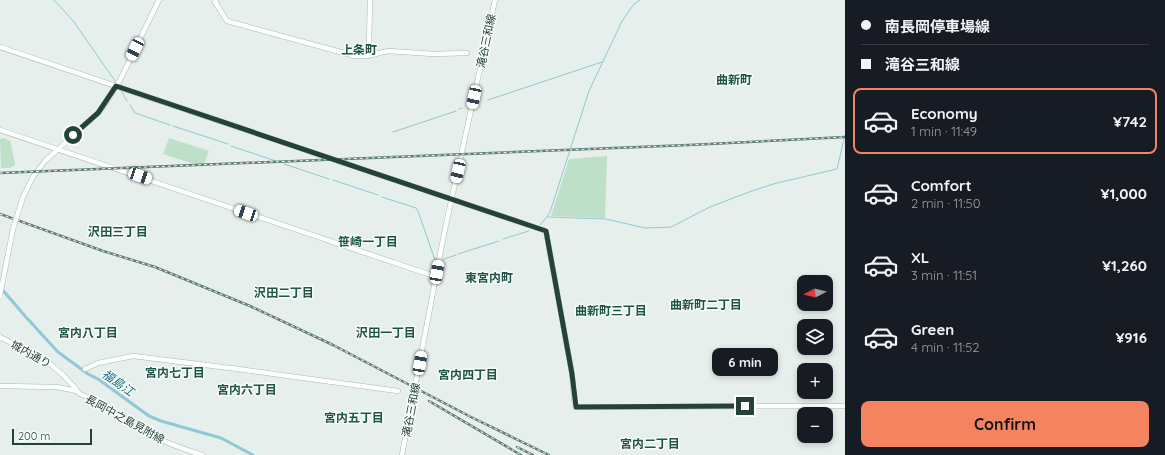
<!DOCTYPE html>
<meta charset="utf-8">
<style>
:root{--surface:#171b24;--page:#242831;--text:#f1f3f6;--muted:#9ea1a6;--line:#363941;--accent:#f4845f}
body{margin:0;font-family:Quicksand,"Noto Sans JP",sans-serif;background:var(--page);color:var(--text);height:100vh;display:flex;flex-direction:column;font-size:15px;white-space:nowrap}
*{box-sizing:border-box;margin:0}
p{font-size:13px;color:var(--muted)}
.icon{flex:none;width:22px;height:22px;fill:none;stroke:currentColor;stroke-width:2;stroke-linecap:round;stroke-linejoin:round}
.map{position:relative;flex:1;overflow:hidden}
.drawer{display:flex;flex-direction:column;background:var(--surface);width:320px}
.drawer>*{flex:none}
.top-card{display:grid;align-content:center;height:88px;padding:0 16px;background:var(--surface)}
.needle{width:26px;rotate:263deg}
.fabs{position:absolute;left:797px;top:275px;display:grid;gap:8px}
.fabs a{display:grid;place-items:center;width:36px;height:36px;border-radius:8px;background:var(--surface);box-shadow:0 2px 6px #0003;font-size:20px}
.scale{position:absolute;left:12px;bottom:10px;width:80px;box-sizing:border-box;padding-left:4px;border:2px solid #24423a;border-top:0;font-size:11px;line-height:14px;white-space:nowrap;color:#24423a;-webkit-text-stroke:3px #f7fbf9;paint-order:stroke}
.end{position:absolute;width:18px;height:18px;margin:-9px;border:5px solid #24423a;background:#fff;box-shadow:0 0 0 2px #fff}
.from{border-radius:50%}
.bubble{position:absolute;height:28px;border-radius:8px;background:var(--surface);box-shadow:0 2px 6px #0003;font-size:13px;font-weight:700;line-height:28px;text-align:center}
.car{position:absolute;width:12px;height:24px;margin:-12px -6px;border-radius:5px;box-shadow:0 0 3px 1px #0007;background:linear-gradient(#fff 24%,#345 0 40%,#fff 0 76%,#345 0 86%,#fff 0)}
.top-card b{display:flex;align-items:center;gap:14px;height:38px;font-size:15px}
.top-card b+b{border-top:1px solid var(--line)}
.top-card i{width:10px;height:10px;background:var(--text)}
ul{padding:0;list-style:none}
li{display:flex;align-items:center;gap:12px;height:66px;margin:0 8px 6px;padding:0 8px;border:2px solid transparent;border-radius:8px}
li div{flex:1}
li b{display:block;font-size:15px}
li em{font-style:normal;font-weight:700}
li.active{border-color:var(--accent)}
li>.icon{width:36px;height:36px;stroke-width:1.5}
.action{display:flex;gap:8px;margin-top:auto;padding:8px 16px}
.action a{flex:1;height:46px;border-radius:8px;background:var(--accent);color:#111;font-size:16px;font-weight:700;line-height:46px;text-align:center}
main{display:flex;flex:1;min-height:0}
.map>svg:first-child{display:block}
</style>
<main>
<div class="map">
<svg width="845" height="455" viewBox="0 0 845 455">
<rect width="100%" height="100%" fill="#e6efeb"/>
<g fill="#bfe0c8">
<path d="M4 138 10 141 15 163V165L10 168H1L0 139Z"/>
<path d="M169 138 209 151 203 167 163 154Z"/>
<path d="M607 156 605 218 551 216 569 159Z"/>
</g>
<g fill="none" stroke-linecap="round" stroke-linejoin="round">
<g stroke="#8ec9d4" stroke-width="1">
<path d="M54 0 74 22 115 81"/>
<path d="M122 92 127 101"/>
<path d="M488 100 602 62"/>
<path d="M130 105 135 113 170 125"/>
<path d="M459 109 462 108"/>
<path d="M173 126 228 144"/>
<path d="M393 132 456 111"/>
<path d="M231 146 279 162"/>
<path d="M284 164 329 179"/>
<path d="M333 180 378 195"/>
<path d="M382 197 416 208 418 211 435 260"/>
<path d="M548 217 606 219 645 228 671 227 710 207 749 192 773 184 837 169 845 135"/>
<path d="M540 225 546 218 550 212 589 91 622 21 634 4 640 0"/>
<path d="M503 239 529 231"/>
<path d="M458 254 499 241"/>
<path d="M444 259 456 255"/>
</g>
<path stroke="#8ec9d4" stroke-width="3" d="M1 288 25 316 58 352 88 374 98 379 149 416 161 421 221 438 253 455"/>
<defs>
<g id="secondary">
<path d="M216 0 215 2 227 21 355 56H367L388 51 434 54 467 53"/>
<path d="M0 47 546 231 572 374 575 407 845 406"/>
<path d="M367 56 369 44 370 0"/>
<path d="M0 130 437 277"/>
<path d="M23 197 33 177 45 161 98 113 107 101 120 80 159 0"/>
<path d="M0 337 48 362 63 375 76 389"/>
<path d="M422 350 445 229 495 0"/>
<path d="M85 369 98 363 133 356 238 369 398 391"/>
<path d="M0 386 57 387 77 391 80 394C105 403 124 420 147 433 164 442 183 449 202 455"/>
<path d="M402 455 406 433"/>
</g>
</defs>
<use href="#secondary" stroke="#a4bbb3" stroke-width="5.5"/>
<use href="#secondary" stroke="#fff" stroke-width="4.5"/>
<defs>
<g id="rail">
<path d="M0 173 689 145 845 137"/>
<path d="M0 214 103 251 155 267 250 306 333 345 471 417 549 455"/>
<path d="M429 401 521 455"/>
<path d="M517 447 533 455"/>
</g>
</defs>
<use href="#rail" stroke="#5f7d75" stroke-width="2.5"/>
<use href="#rail" stroke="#f7fbf9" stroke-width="1" stroke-dasharray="3" stroke-linecap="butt"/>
<defs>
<g id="secondary-bridge">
<path d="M0 295 13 229 23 197"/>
<path d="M406 433 422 350"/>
</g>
</defs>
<use href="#secondary-bridge" stroke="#a4bbb3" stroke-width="5.5" stroke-linecap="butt"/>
<use href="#secondary-bridge" stroke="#fff" stroke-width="4.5"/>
</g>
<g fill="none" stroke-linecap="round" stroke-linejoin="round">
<path stroke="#24423a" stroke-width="5" d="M73 135 98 113 116 86 546 231 572 374 576 407 745 406"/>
</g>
<g text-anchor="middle" stroke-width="3" stroke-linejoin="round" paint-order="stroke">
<g font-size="11" fill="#24423a" stroke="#f7fbf9">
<text transform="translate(486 41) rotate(-78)" y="4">滝谷三和線</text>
<text transform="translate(31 354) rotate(29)" y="4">城内通り</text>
<text transform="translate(411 410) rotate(-79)" y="4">滝谷三和線</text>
<text transform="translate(125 419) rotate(29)" y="4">長岡中之島見附線</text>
</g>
<g font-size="12" font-weight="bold" fill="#1f5548" stroke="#f7fbf9">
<text x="359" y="54">上条町</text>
<text x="734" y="84">曲新町</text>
<text x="118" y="236">沢田三丁目</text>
<text x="368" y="246">笹崎一丁目</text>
<text x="489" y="282">東宮内町</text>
<text x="284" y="297">沢田二丁目</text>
<text x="706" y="309">曲新町二丁目</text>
<text x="611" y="315">曲新町三丁目</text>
<text x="88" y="337">宮内八丁目</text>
<text x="386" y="337">沢田一丁目</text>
<text x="175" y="377">宮内七丁目</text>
<text x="468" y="379">宮内四丁目</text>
<text x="247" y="394">宮内六丁目</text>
<text x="354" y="422">宮内五丁目</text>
<text x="650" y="448">宮内二丁目</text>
</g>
<g font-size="12" font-style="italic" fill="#1c6f80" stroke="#f7fbf9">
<text transform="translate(118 383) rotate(35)" y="4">福島江</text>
</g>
</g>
</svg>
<div class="fabs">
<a><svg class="needle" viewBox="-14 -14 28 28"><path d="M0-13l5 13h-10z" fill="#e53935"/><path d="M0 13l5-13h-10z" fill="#9ea1a6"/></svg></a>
<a><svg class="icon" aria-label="layers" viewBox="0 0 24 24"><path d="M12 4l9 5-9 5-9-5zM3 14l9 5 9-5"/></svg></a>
<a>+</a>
<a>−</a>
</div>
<div class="scale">200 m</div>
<i class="end from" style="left:73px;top:135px"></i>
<i class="end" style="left:745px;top:406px"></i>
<div class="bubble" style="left:712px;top:348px;width:66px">6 min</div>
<i class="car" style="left:135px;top:49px;rotate:206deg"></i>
<i class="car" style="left:474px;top:97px;rotate:192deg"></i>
<i class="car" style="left:458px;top:171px;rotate:193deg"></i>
<i class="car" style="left:140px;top:176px;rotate:109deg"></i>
<i class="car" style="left:246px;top:213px;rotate:289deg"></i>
<i class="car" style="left:437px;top:272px;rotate:10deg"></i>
<i class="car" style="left:420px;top:363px;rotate:10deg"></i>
</div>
<section class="drawer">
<div class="top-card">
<b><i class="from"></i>南長岡停車場線</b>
<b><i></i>滝谷三和線</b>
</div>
<ul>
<li class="active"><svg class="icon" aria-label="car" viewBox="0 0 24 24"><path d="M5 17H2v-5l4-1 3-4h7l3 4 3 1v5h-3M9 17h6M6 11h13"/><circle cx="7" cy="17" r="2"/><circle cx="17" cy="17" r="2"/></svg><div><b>Economy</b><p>1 min · 11:49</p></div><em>¥742</em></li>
<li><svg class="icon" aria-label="car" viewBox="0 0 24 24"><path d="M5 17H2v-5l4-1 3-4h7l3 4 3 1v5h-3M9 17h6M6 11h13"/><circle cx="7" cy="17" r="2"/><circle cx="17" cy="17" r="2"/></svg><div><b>Comfort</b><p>2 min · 11:50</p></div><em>¥1,000</em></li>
<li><svg class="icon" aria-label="car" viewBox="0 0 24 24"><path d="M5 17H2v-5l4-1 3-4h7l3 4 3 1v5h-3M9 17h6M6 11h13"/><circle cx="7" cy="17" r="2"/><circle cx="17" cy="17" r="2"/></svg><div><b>XL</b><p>3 min · 11:51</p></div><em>¥1,260</em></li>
<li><svg class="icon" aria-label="car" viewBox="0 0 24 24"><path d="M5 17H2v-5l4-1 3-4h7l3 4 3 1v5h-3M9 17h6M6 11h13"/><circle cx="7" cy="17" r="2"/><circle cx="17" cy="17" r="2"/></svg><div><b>Green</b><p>4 min · 11:52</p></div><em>¥916</em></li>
</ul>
<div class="action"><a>Confirm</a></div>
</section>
</main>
